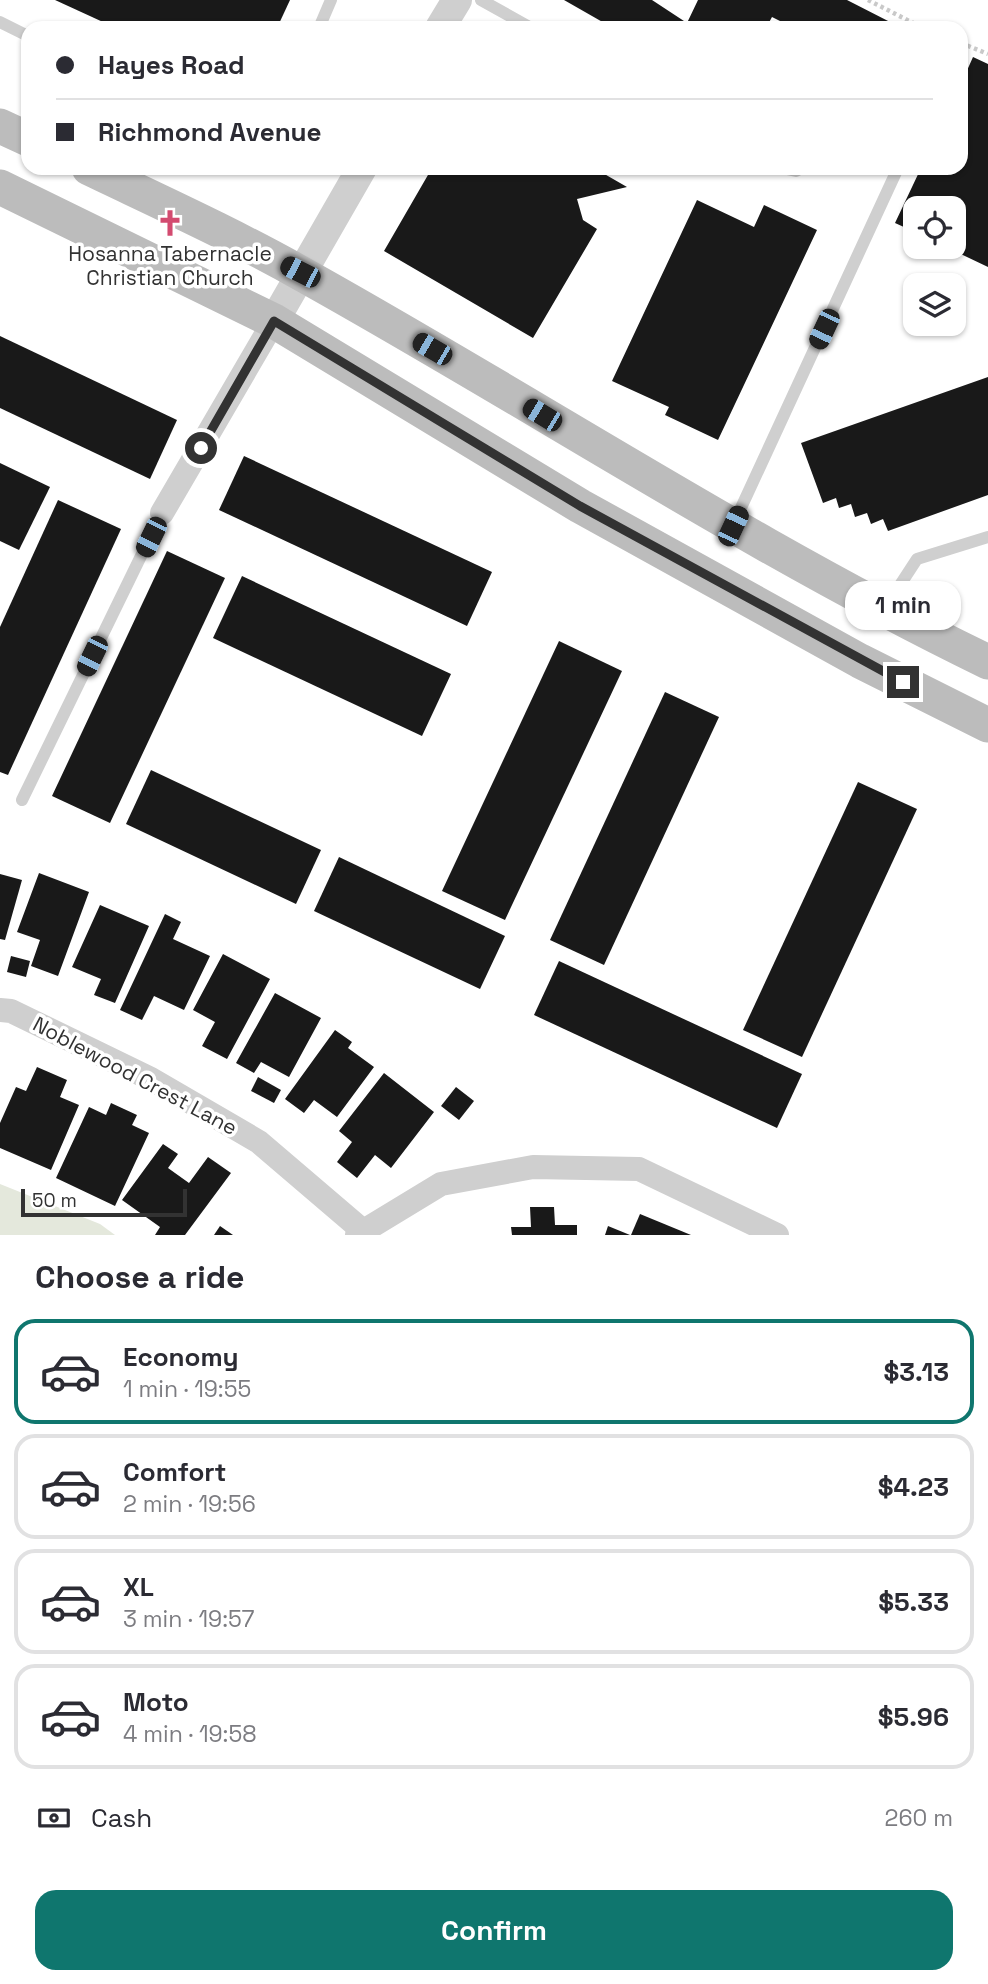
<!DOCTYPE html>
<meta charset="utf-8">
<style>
:root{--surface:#fff;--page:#f7f7f7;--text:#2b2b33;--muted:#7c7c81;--line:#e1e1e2;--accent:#0f766e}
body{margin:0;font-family:"Space Grotesk",sans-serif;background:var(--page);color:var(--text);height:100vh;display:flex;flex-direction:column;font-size:26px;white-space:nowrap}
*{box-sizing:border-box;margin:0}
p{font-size:23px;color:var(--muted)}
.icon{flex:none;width:38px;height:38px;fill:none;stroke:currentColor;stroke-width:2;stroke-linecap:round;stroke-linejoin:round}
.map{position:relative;height:1235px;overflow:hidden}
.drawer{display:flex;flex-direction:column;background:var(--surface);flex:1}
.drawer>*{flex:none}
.banner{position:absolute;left:21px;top:21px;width:947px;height:154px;border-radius:21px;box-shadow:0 2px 5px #0004;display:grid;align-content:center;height:154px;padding:0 35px;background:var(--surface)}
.tools{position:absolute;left:903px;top:196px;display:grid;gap:14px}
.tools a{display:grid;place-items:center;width:63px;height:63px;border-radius:14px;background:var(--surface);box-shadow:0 2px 5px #0004;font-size:35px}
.scale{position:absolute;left:21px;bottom:18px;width:166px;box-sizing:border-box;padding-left:7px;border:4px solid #323232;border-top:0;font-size:19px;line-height:24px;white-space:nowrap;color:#323232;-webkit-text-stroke:5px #fff;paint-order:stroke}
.end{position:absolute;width:32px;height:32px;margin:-16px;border:9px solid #323232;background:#fff;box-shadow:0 0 0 4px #fff}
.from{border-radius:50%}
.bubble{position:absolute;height:49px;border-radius:21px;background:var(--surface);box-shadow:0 2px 5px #0004;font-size:23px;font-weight:700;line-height:49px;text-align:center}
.car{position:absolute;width:21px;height:42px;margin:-21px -10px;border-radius:9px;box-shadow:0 0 5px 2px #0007;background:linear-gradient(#222 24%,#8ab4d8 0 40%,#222 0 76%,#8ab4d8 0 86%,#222 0)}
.banner b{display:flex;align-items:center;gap:24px;height:66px;font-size:26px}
.banner b+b{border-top:2px solid var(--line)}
.banner i{width:18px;height:18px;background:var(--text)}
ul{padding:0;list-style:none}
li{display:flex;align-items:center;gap:21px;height:105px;margin:0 14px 10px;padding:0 21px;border:4px solid var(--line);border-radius:21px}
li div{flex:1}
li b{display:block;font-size:26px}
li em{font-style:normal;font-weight:700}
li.on{border-color:var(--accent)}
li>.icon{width:63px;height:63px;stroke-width:1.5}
h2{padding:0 35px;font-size:32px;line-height:84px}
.pay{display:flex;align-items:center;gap:18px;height:77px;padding:0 35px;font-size:26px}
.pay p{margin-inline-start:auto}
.primary-button{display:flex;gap:14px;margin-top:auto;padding:14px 35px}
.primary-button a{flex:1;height:80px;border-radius:21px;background:var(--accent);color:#fff;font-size:28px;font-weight:700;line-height:80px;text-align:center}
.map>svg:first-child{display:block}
</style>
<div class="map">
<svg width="988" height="1235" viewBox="0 0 988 1235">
<rect width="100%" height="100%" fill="#fff"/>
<path fill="#e4e8dc" d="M0 1184 100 1224 115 1235H0Z"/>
<g fill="#191919">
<path d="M55 0H290L277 28H116Z"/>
<path d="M564 0H652L687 23 698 0H847L892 23 890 28H794L772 17 766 28H613Z"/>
<path d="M973 57 988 64V267L946 247H954V208H915V232L895 223 921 168H961V84Z"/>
<path d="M432 168H594L627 187 577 199 583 220 597 229 533 338 384 251Z"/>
<path d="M697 200 754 227 764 205 817 230 718 440 665 415 669 407 612 381Z"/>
<path d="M0 336 177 420 150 479 0 408Z"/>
<path d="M988 377V495L888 531 883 519 871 524 867 513 855 517 851 504 839 508 836 498 823 503 801 443Z"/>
<path d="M244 456 492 572 467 626 219 510Z"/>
<path d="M0 463 50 487 19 550 0 541Z"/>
<path d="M58 500 121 529 8 775 0 772V627Z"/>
<path d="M167 551 225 578 110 823 52 796Z"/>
<path d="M242 576 451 674 422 736 213 638Z"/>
<path d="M559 641 622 671 505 920 442 891Z"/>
<path d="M665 692 719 717 604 965 550 940Z"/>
<path d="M151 770 321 850 296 904 126 824Z"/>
<path d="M858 782 917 809 802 1057 743 1030Z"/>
<path d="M339 857 505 936 480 989 314 911Z"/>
<path d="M39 873 89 892 58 976 31 966 40 940 17 932Z"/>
<path d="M0 874 22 880 5 940 0 939Z"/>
<path d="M100 905 149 926 115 1003 94 995 101 979 72 967Z"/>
<path d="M165 914 181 922 173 939 210 956 184 1010 154 996 142 1020 120 1010Z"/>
<path d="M223 954 270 979 227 1059 202 1046 215 1022 193 1010Z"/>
<path d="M11 956 30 961 26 977 7 972Z"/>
<path d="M559 961 802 1074 777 1128 534 1015Z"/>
<path d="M275 993 321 1018 289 1077 261 1062 254 1073 236 1063Z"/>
<path d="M335 1030 352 1042 348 1048 374 1067 337 1117 314 1100 304 1113 285 1099Z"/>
<path d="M37 1067 67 1080 60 1097 79 1105 51 1170 0 1148V1123L16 1087 26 1091Z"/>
<path d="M384 1073 434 1112 391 1168 375 1155 357 1178 337 1162 352 1142 339 1131Z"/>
<path d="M258 1077 281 1090 274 1103 251 1091Z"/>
<path d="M456 1087 474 1101 459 1120 441 1106Z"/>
<path d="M111 1103 137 1115 132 1125 149 1133 115 1206 56 1178 89 1107 106 1115Z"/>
<path d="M163 1144 178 1154 168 1168 189 1183 208 1157 231 1173 185 1235H155L160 1227 122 1200Z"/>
<path d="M530 1207H554L555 1225H577V1235H512L511 1227H531Z"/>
<path d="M640 1214 691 1235H631Z"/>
<path d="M220 1226 233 1235H214Z"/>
<path d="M608 1226 630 1235H605Z"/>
</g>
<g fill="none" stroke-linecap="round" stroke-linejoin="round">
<g stroke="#c9c9c9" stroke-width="4.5" stroke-dasharray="3.5 3.5" stroke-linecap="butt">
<path d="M868 0 923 28"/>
<path d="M961 43 988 54"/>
</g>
<g stroke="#cfcfcf" stroke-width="12">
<path d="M481 0 531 28"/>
<path d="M0 22 28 36"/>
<path d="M319 28 331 0"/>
<path d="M782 168 796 171 802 168"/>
<path d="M734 523 898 168"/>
<path d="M885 608 917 559 988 537"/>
<path d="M22 800 162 513"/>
</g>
<g stroke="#cfcfcf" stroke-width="24">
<path d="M162 513 274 321"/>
<path d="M0 1010 11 1011 151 1079 259 1142 362 1230"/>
<path d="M357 1235 441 1184 533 1167 639 1169 777 1235"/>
</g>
<g stroke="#cfcfcf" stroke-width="30">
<path d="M440 28 457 0"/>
<path d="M274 321 362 168"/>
</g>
<g stroke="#bcbcbc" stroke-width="35">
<path d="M0 126 28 139"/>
<path d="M89 168C160 202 233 235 302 274 532 402 751 547 988 662"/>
<path d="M0 187 274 321 580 506 860 661 988 725"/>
</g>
</g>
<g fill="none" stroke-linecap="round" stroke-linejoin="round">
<path stroke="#323232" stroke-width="9" d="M201 448 274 321 580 506 903 682"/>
</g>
<defs>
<symbol id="church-bare" viewBox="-9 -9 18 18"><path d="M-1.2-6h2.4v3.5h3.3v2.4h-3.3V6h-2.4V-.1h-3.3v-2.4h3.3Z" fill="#d34b70" stroke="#fff" stroke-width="2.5" paint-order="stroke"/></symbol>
</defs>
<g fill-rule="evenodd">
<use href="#church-bare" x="151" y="204" width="38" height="38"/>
</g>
<g text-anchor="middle" stroke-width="7" stroke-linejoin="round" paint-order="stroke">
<g font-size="21" fill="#323232" stroke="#fff">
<text x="170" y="261">Hosanna Tabernacle<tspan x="170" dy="24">Christian Church</tspan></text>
</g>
<g font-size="21" fill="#323232" stroke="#fff">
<text transform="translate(135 1076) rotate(28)" y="7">Noblewood Crest Lane</text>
</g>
</g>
</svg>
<div class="tools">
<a><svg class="icon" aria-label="locate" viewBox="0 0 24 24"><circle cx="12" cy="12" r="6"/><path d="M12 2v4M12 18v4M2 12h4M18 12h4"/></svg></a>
<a><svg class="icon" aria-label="layers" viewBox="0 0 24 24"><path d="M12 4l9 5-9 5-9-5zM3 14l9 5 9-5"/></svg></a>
</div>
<div class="scale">50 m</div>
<i class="end from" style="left:201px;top:448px"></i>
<i class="end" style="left:903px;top:682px"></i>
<div class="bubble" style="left:845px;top:581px;width:116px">1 min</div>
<i class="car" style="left:300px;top:272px;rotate:297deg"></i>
<i class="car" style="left:824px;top:329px;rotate:205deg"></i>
<i class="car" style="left:432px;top:349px;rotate:300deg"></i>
<i class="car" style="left:542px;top:415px;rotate:301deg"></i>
<i class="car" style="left:733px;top:526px;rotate:25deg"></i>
<i class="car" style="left:151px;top:537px;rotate:206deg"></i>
<i class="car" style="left:92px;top:656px;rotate:206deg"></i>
<div class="banner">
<b><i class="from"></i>Hayes Road</b>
<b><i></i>Richmond Avenue</b>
</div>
</div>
<section class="drawer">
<h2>Choose a ride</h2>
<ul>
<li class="on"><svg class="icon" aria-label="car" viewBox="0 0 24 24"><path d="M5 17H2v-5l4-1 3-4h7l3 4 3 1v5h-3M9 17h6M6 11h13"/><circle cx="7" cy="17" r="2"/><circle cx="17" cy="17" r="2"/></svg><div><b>Economy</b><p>1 min · 19:55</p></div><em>$3.13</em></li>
<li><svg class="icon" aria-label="car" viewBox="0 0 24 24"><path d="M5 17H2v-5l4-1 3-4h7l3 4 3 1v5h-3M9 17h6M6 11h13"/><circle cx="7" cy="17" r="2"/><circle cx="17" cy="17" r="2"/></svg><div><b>Comfort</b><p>2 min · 19:56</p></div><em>$4.23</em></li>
<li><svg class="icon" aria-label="car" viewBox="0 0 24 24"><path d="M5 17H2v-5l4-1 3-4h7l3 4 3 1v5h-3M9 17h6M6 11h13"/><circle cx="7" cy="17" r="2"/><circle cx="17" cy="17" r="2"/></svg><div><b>XL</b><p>3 min · 19:57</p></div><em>$5.33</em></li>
<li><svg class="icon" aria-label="car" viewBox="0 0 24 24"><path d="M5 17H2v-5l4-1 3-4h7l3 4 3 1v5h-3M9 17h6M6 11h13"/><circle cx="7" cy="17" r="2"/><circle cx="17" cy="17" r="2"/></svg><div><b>Moto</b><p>4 min · 19:58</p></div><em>$5.96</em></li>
</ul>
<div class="pay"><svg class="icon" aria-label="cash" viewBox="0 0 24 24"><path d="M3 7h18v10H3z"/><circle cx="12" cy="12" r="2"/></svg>Cash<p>260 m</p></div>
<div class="primary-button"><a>Confirm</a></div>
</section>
